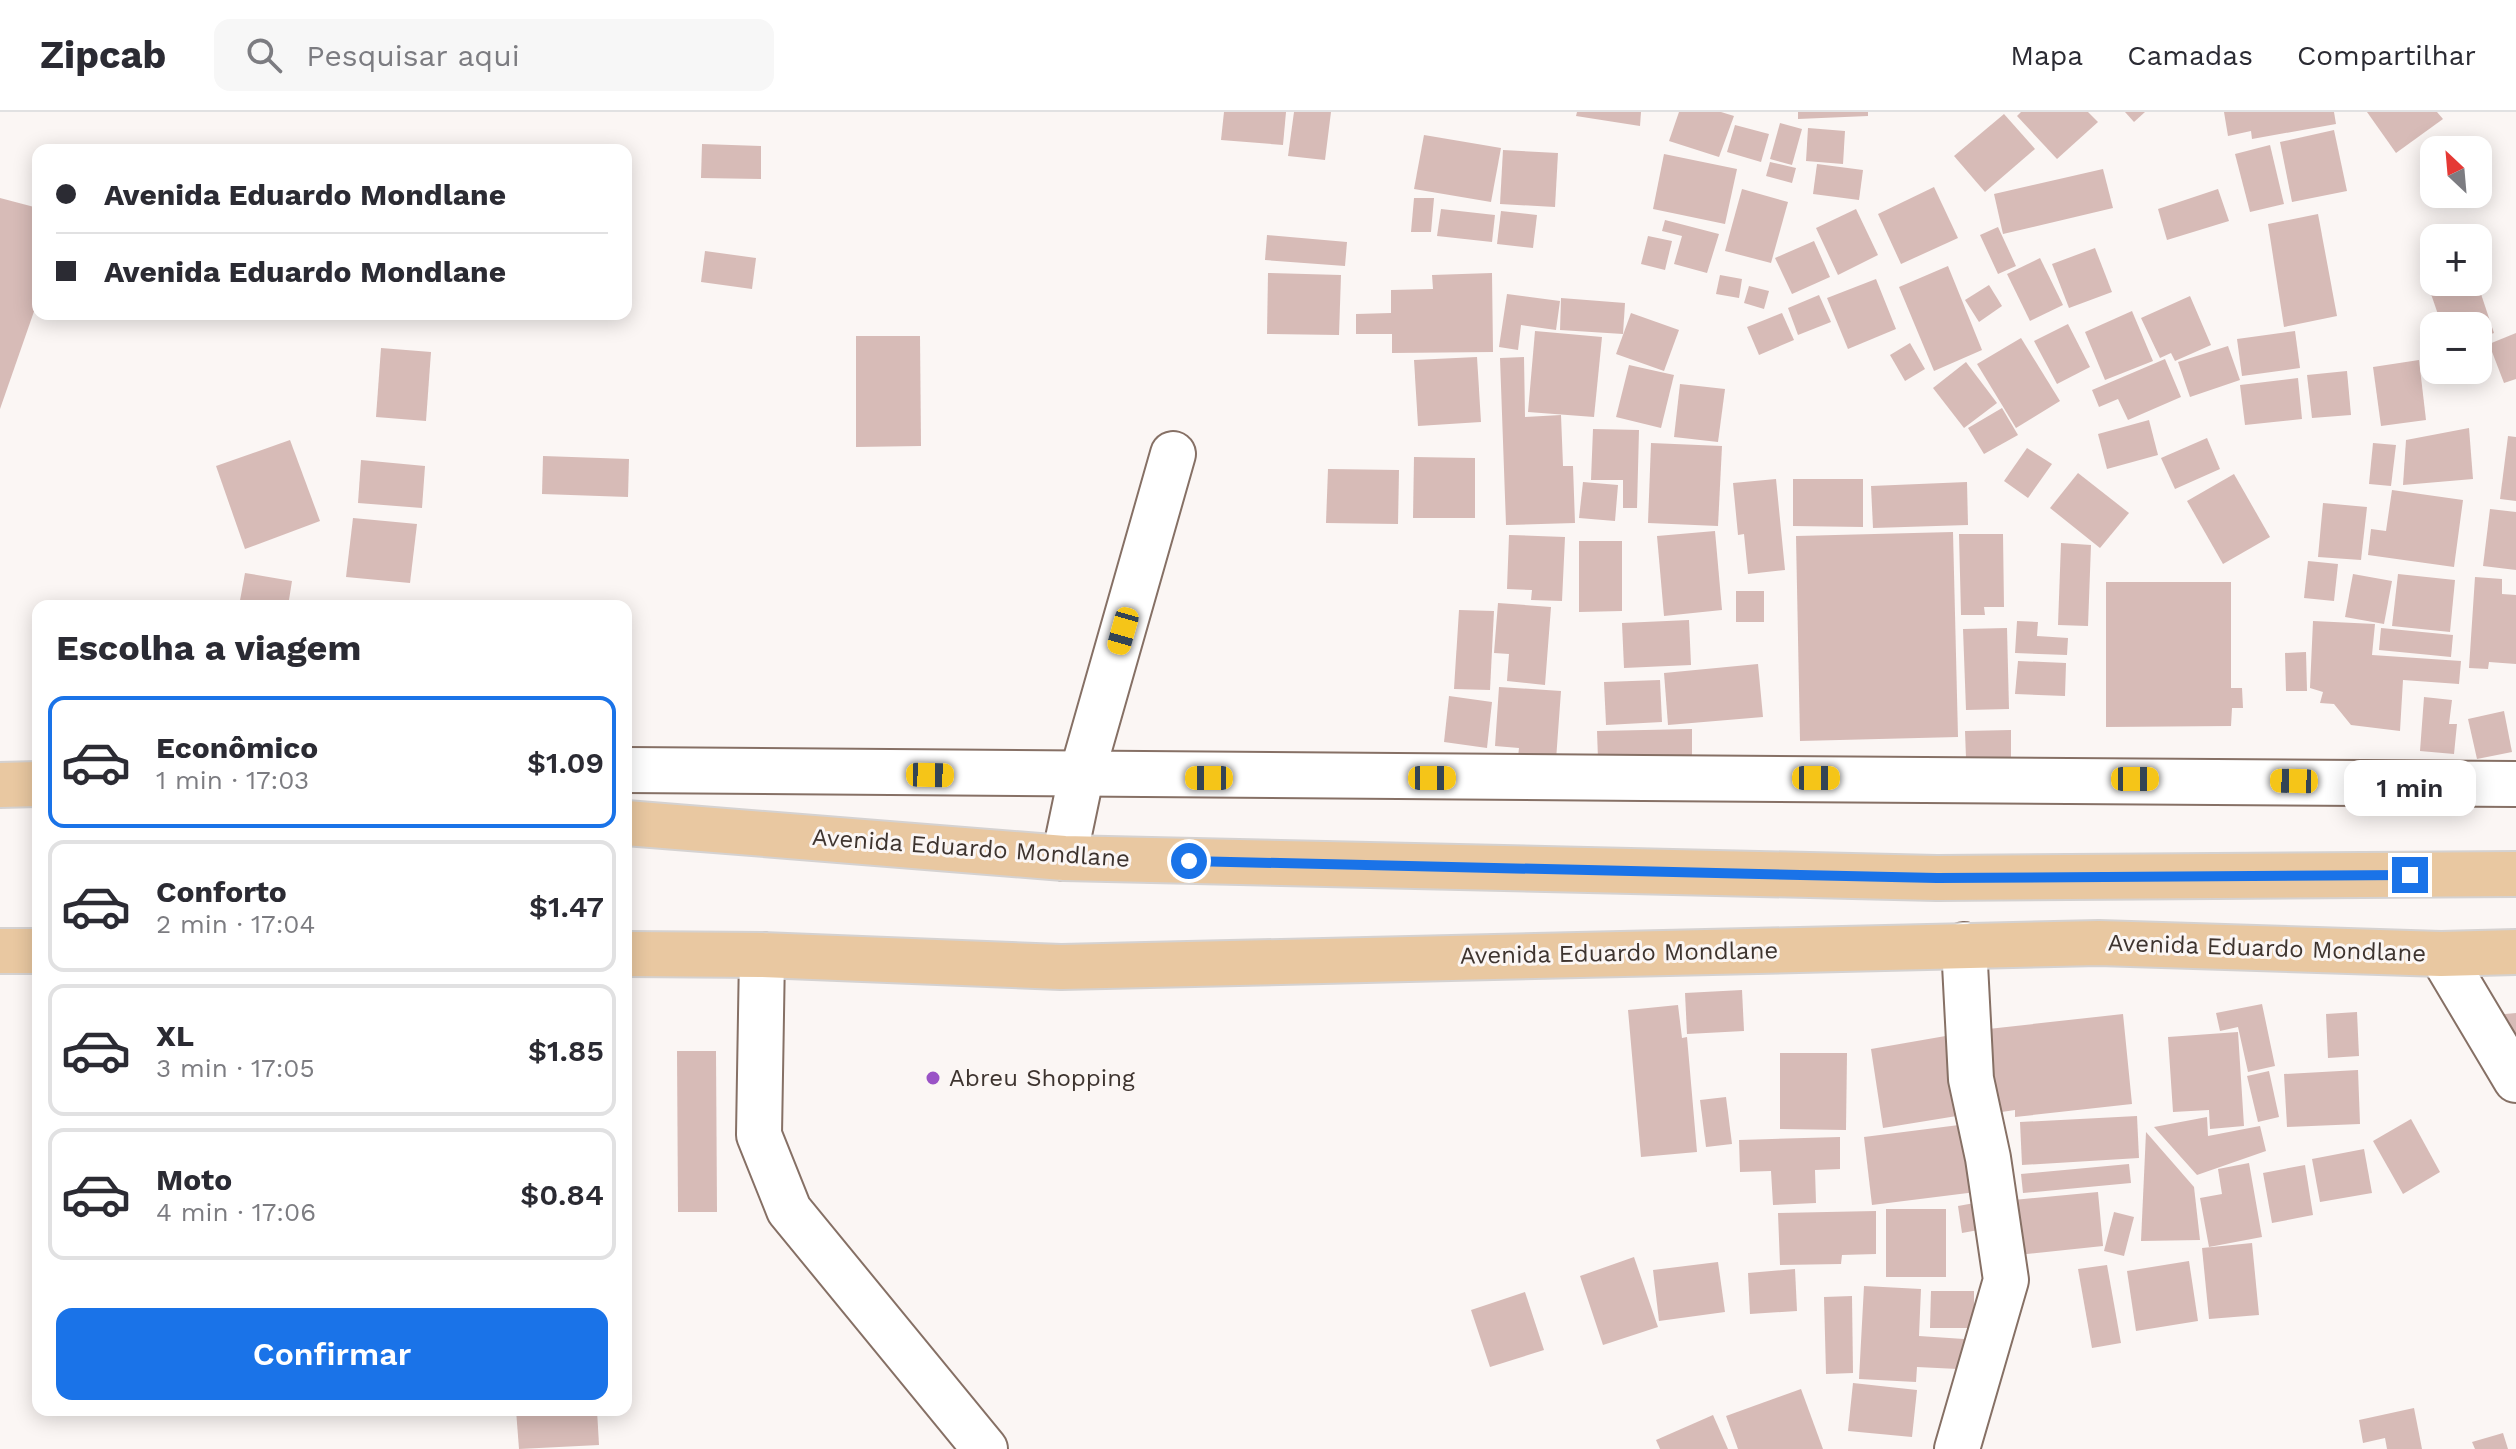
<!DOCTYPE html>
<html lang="pt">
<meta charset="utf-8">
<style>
:root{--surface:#fff;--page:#f7f7f7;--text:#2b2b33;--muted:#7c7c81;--line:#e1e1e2;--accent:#1a73e8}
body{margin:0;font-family:"Work Sans",sans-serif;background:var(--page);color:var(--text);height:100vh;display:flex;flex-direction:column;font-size:30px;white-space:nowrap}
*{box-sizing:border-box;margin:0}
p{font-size:26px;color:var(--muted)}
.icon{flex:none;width:44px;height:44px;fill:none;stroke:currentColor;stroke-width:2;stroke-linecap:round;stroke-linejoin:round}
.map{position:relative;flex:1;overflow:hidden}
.drawer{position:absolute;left:32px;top:488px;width:600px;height:816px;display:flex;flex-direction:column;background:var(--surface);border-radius:16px;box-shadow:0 4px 20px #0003}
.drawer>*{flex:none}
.guide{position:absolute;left:32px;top:32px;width:600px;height:176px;border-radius:16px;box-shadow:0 4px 20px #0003;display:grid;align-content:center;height:176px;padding:0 24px;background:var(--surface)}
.needle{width:52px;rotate:334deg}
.tools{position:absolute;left:2420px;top:24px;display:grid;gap:16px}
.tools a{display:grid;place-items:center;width:72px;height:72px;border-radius:16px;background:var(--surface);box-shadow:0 4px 20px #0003;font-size:40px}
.end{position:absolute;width:36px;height:36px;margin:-18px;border:10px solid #1a73e8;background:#fff;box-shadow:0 0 0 4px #fff}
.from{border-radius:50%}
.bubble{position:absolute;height:56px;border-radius:16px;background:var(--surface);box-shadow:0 4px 20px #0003;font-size:26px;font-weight:600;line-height:56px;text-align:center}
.car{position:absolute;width:24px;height:48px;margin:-24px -12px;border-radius:10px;box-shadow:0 0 6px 2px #0007;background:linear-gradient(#f5c518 24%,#345 0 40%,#f5c518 0 76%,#345 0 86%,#f5c518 0)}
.guide b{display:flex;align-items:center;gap:28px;height:76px;font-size:30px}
.guide b+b{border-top:2px solid var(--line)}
.guide i{width:20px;height:20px;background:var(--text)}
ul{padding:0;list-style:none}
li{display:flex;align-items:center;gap:24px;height:132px;margin:0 16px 12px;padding:0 8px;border:4px solid var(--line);border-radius:16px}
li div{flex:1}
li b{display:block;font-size:30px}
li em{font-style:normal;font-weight:600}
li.on{border-color:var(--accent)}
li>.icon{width:72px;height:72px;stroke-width:1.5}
h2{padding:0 24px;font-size:36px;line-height:96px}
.cta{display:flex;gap:16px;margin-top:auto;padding:16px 24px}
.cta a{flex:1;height:92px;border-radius:16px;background:var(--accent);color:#fff;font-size:32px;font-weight:600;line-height:92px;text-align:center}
header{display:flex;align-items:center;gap:48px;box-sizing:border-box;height:112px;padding:0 40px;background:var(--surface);border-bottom:2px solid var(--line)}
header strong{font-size:38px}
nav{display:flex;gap:44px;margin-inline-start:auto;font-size:28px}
.search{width:560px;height:72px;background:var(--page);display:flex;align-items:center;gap:20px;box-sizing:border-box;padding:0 28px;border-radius:16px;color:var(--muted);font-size:30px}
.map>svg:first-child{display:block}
</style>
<header>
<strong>Zipcab</strong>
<div class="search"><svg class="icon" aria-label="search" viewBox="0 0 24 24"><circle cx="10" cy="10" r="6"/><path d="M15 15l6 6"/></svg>Pesquisar aqui</div>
<nav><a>Mapa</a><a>Camadas</a><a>Compartilhar</a></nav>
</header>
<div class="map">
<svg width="2516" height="1337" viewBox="0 0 2516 1337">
<rect width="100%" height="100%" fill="#fbf6f4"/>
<g fill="#d7bbb7">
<path d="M1224 0H1286L1283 33 1221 28Z"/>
<path d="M1294 0H1331L1325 48 1288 44Z"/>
<path d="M1577 0H1641L1640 14 1576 4Z"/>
<path d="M1679 0H1721L1734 4 1719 45 1669 29Z"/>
<path d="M1798 0H1868V4L1798 7Z"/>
<path d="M2021 0H2088L2098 10 2057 47 2017 4Z"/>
<path d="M2125 0H2145L2134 10Z"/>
<path d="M2224 0H2334L2336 12 2252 27 2251 19 2228 24Z"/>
<path d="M2367 0H2437L2443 7 2396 41Z"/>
<path d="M2004 2 2035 37 1985 80 1954 44Z"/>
<path d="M1780 11 1802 17 1792 53 1770 47Z"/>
<path d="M1735 13 1769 22 1761 50 1727 40Z"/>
<path d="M1808 16 1845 19 1843 52 1806 49Z"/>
<path d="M2334 18 2347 79 2292 90 2280 30Z"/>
<path d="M1424 23 1501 36 1491 90 1414 77Z"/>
<path d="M702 32 761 34V67L701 66Z"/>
<path d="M2270 33 2284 92 2250 100 2235 42Z"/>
<path d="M472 34 544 35V38H472Z"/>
<path d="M1503 38 1558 41 1555 95 1500 92Z"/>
<path d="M1664 42 1737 57 1725 112 1653 97Z"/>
<path d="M1770 50 1796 56 1792 71 1766 64Z"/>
<path d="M1817 52 1863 58 1859 88 1813 82Z"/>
<path d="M2103 57 2113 96 2003 122 1994 82Z"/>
<path d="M1934 75 1958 126 1901 152 1878 102Z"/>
<path d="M1742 77 1788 90 1771 151 1725 139Z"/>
<path d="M2218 77 2229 109 2167 128 2158 97Z"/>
<path d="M0 86 38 96V188L0 297Z"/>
<path d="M1414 86H1434L1431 120H1411Z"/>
<path d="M1441 97 1495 103 1492 130 1437 124Z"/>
<path d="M1856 97 1878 143 1838 163 1816 116Z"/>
<path d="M1501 99 1537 103 1533 136 1497 132Z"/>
<path d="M2318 102 2337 204 2284 215 2268 112Z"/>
<path d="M1665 108 1719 122 1707 161 1674 152 1682 124 1662 119Z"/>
<path d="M1998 115 2016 154 1998 162 1980 123Z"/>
<path d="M1267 123 1347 130 1345 154 1265 148Z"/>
<path d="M1648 124 1672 129 1665 158 1641 152Z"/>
<path d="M1814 129 1830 165 1792 182 1775 146Z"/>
<path d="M2095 136 2112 180 2069 196 2052 152Z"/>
<path d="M705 139 756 146 752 177 701 170Z"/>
<path d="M2040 146 2063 193 2030 209 2007 162Z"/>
<path d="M1948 154 1982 238 1934 259 1899 175Z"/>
<path d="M1268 161 1341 163 1339 223 1267 222Z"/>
<path d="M1492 161 1493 240 1392 241V222H1356V202L1391 201V178L1433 177 1432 163Z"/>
<path d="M1720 163 1742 167 1739 186 1716 182Z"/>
<path d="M1876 167 1896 217 1848 237 1827 186Z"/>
<path d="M2465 170H2477L2494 221 2478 226V214H2442L2431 182Z"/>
<path d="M1989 173 2002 194 1979 210 1965 188Z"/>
<path d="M1749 174 1769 179 1764 197 1744 191Z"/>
<path d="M1507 182 1560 189 1556 218 1521 213 1518 238 1499 235Z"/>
<path d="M1819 183 1831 210 1798 223 1788 196Z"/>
<path d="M2190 184 2211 233 2175 249 2171 241 2160 246 2141 206Z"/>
<path d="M1561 186 1625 191 1623 222 1560 218Z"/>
<path d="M2132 199 2153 249 2105 268 2085 220Z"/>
<path d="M1631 201 1679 218 1664 259 1616 242Z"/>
<path d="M1782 201 1794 228 1759 243 1747 215Z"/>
<path d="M2068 212 2090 255 2057 272 2034 229Z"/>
<path d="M1535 219 1602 225 1594 305 1528 300Z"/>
<path d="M2295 219 2300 256 2242 264 2237 227Z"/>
<path d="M2516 221V267L2504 271 2489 232Z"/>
<path d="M856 224H920L921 334 856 335Z"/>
<path d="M2021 226 2060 289 2016 316 1977 252Z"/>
<path d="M1910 231 1925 257 1905 269 1890 243Z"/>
<path d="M2228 234 2240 268 2190 285 2178 250Z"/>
<path d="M381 236 431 240 426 309 376 305Z"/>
<path d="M1477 245 1481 310 1418 314 1414 248Z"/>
<path d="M1524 245 1525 305 1561 303 1563 354H1573L1575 411 1506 413 1500 246Z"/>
<path d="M2165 247 2181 285 2128 308 2118 287 2099 295 2092 278Z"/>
<path d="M2419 248 2426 308 2381 314 2373 255Z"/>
<path d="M1966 250 1997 291 1964 316 1933 276Z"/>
<path d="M1629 253 1674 263 1661 316 1616 305Z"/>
<path d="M2347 259 2351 303 2312 306 2307 263Z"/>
<path d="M2298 266 2302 307 2245 313 2240 273Z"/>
<path d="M1680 272 1725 277 1718 330 1674 325Z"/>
<path d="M2002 296 2018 323 1984 342 1968 316Z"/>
<path d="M2149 308 2158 343 2107 357 2098 322Z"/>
<path d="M2469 316 2473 367 2403 373 2406 328Z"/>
<path d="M1593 317 1639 318 1637 396H1623V368H1591Z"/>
<path d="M2508 324 2516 325V389L2500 387Z"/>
<path d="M2207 326 2220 357 2175 377 2161 346Z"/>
<path d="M290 328 320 409 245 437 216 354Z"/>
<path d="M1651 331 1722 334 1718 414 1648 411Z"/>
<path d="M2373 331 2396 333 2391 374 2369 372Z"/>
<path d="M2027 336 2052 352 2028 386 2004 369Z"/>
<path d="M543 344 629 347 628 385 542 382Z"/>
<path d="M1414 345 1475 346V406H1413Z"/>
<path d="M361 348 425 354 422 396 358 391Z"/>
<path d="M1328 357 1399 358 1398 412 1326 411Z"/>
<path d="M2078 361 2129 401 2100 436 2050 396Z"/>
<path d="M2234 362 2270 425 2223 452 2187 389Z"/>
<path d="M1776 367 1785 458 1748 462 1744 422 1738 423 1733 371Z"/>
<path d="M1793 367H1863V415L1793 414Z"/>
<path d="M1583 370 1618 373 1615 409 1579 406Z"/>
<path d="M1967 370 1968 413 1873 416 1871 374Z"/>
<path d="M2392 378 2463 388 2454 455 2368 443 2371 417 2386 419Z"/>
<path d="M2323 391 2367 395 2361 448 2318 445Z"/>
<path d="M2490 397 2516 400V458L2483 454Z"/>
<path d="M353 406 417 412 410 471 346 465Z"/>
<path d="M1715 419 1722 498 1664 504 1657 424Z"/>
<path d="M1953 420 1958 625 1800 629 1796 424Z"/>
<path d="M1959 422H2003L2004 495H1984L1985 503H1961Z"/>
<path d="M1509 423 1565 425 1562 489 1531 488 1532 478 1507 477Z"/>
<path d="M1579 429H1622V499L1579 500Z"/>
<path d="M2061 431 2091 433 2088 514 2058 513Z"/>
<path d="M2308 449 2338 452 2334 489 2304 486Z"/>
<path d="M245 461 292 469 288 494H239Z"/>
<path d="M2353 462 2392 469 2384 512 2345 505Z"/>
<path d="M2398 462 2455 468 2450 520 2392 514Z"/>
<path d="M2475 465 2502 467V482L2516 483V552L2489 550 2488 557 2469 556Z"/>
<path d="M2106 470H2231V576H2242L2243 596H2232L2231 614 2106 615Z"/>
<rect x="1736" y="479" width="28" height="31"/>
<path d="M1498 491 1551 495 1545 573 1507 569 1509 542 1494 541Z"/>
<path d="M1459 498 1494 499 1490 578 1454 577Z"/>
<path d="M1689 508 1691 553 1624 556 1622 511Z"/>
<path d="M2017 509 2038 510 2037 524 2068 526 2067 543 2015 541Z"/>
<path d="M2313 509 2375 512 2372 543 2461 549 2459 572 2403 568 2400 619 2351 613 2334 592 2320 591 2323 580 2310 576Z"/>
<path d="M2007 516 2009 597 1966 598 1963 517Z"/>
<path d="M2381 516 2453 523 2451 545 2379 538Z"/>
<path d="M2306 540 2307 579H2286L2285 541Z"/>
<path d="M2018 549 2066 551 2065 584 2015 582Z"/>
<path d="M1758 552 1763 605 1668 613 1664 561Z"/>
<path d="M1660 568 1662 610 1606 613 1604 570Z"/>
<path d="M1499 575 1561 579 1556 648 1518 645 1519 636 1495 634Z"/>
<path d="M1449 584 1492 590 1487 636 1444 630Z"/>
<path d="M2424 585 2452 588 2449 612H2457L2454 642 2420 639Z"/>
<path d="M2504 599 2512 640 2477 647 2468 607Z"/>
<path d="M1692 617V646L1598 647 1597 619Z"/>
<path d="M2011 618V645L1966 646 1965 619Z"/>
<path d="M1742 878 1744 919 1687 922 1685 881Z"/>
<path d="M2262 892 2275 954 2248 960 2238 915 2220 919 2216 901Z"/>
<path d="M1678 893 1682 926 1687 925 1697 1040 1641 1045 1628 898Z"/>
<path d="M2357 900 2359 944 2328 946 2326 902Z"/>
<path d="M2516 901V940L2494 903Z"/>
<path d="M2123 902 2132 992 2015 1005V998L1988 1002 1979 918Z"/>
<path d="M2238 920 2244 1014 2210 1017 2209 998 2173 1000 2168 925Z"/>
<path d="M1957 922 1969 1002 1883 1016 1871 937Z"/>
<path d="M677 939H716L717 1100H678Z"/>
<path d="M1780 941H1847L1846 1018 1780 1017Z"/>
<path d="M2358 958 2360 1012 2287 1015 2284 962Z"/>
<path d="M2269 959 2279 1005 2258 1010 2247 964Z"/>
<path d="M1726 985 1732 1032 1706 1035 1700 988Z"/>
<path d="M2137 1004 2139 1046 2022 1053 2020 1010Z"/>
<path d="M2207 1005 2208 1024 2260 1014 2266 1039 2197 1063 2154 1015Z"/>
<path d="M2411 1007 2440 1060 2403 1082 2373 1029Z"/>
<path d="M1967 1012 1976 1080 1872 1093 1864 1025Z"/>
<path d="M2146 1020 2194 1075 2200 1128 2141 1129Z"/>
<path d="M1840 1025V1057L1815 1058 1816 1091 1773 1093 1771 1059 1740 1060 1739 1028Z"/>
<path d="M2364 1037 2372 1081 2320 1090 2312 1047Z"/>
<path d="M2249 1051 2262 1125 2209 1135 2200 1086 2222 1082 2218 1057Z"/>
<path d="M2129 1052 2131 1071 2023 1081 2021 1062Z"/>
<path d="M2305 1053 2313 1103 2272 1111 2263 1061Z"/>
<path d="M2098 1080 2103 1134 2008 1144 2003 1089Z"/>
<path d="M1991 1088 1995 1115 1962 1121 1958 1094Z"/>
<rect x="1886" y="1097" width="60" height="68"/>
<path d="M1876 1099V1142L1842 1143 1841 1152 1780 1153 1778 1101Z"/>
<path d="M2114 1100 2134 1105 2124 1144 2104 1139Z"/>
<path d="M2252 1131 2259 1203 2209 1207 2202 1136Z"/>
<path d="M1634 1145 1658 1215 1603 1233 1580 1164Z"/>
<path d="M2189 1149 2198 1209 2136 1219 2127 1159Z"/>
<path d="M1718 1150 1725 1200 1659 1209 1653 1158Z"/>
<path d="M2107 1153 2121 1231 2092 1236 2078 1157Z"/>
<path d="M1795 1157 1797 1199 1750 1202 1748 1161Z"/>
<path d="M1864 1174 1921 1177 1919 1224 1979 1228 1978 1258 1917 1255 1916 1270 1859 1267Z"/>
<path d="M1931 1179H1974V1216H1930Z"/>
<path d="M1525 1180 1544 1238 1490 1255 1471 1198Z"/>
<path d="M1852 1184 1853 1261 1826 1262 1824 1185Z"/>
<path d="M1853 1271 1917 1278 1912 1325 1848 1319Z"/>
<path d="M1801 1277 1823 1337H1738L1726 1304Z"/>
<path d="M2414 1296 2422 1337H2387L2385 1326 2363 1331 2359 1308Z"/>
<path d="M516 1298H597L599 1333 519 1337Z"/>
<path d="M1713 1303 1728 1337H1660L1656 1328Z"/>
<path d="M2503 1321 2508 1337H2475L2472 1330Z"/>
</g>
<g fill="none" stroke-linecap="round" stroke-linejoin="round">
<defs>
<g id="minor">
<path d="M626 658C1256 668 1886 664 2516 672"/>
<path d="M1064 746 1081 665 1173 342"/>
<path d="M2441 842 2516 968"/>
<path d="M762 843 759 1023 789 1098 985 1337"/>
<path d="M1957 1337 2006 1168 1988 1046 1971 967 1964 833"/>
</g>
<g id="major">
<path d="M0 673 38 672"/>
<path d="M626 711 1064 746 1937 766 2516 762"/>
<path d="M0 839H38"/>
<path d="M626 842 762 843 1061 855 2099 831 2441 842 2516 840"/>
</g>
</defs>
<use href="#minor" stroke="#867065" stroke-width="48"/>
<use href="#major" stroke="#d5d2d1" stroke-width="48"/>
<use href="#minor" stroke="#fff" stroke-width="44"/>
<use href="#major" stroke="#e9c8a1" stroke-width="44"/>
</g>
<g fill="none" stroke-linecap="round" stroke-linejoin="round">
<path stroke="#1a73e8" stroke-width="10" d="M1189 749 1937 766 2410 763"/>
</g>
<circle fill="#9a53c6" stroke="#fbf6f4" stroke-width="3" cx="933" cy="966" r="8"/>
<g text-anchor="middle" stroke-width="6" stroke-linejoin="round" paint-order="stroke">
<g font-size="24" fill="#3e342f" stroke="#fbf6f4">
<text transform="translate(971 736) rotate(4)" y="8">Avenida Eduardo Mondlane</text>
<text transform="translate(2267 836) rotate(2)" y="8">Avenida Eduardo Mondlane</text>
<text transform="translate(1619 841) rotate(-1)" y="8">Avenida Eduardo Mondlane</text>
</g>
<g font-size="24" fill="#3e342f" stroke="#fbf6f4" text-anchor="start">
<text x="949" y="974">Abreu Shopping</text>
</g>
</g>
</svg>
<div class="tools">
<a><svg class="needle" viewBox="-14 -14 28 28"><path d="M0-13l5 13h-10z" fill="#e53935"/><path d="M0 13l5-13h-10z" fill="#7c7c81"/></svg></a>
<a>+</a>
<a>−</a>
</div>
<i class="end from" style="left:1189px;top:749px"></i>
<i class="end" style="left:2410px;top:763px"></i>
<div class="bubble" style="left:2344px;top:648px;width:132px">1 min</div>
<i class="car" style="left:1123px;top:519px;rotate:196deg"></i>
<i class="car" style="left:930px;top:663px;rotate:91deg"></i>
<i class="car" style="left:1209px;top:666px;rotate:270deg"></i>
<i class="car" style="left:1432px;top:666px;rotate:90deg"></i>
<i class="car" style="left:1816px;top:666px;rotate:90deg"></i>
<i class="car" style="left:2135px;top:667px;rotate:90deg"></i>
<i class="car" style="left:2294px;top:669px;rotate:271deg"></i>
<div class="guide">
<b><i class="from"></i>Avenida Eduardo Mondlane</b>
<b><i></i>Avenida Eduardo Mondlane</b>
</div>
<section class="drawer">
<h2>Escolha a viagem</h2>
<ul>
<li class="on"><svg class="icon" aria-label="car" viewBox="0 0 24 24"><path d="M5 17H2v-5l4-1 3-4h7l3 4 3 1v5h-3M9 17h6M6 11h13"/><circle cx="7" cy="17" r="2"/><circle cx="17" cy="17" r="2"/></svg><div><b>Econômico</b><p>1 min · 17:03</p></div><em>$1.09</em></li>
<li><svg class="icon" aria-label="car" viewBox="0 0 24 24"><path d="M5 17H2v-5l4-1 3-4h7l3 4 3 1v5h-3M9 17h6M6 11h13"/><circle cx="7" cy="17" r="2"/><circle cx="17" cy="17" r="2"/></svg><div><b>Conforto</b><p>2 min · 17:04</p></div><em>$1.47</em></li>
<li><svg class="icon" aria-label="car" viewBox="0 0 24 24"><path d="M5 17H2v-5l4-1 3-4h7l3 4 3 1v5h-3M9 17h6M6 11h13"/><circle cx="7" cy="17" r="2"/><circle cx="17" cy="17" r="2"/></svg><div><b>XL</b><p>3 min · 17:05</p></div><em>$1.85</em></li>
<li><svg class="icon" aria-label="car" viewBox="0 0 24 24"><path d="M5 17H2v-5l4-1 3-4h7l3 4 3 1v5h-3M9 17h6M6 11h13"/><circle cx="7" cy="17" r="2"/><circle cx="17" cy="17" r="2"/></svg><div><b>Moto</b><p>4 min · 17:06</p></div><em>$0.84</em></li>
</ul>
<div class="cta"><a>Confirmar</a></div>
</section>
</div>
